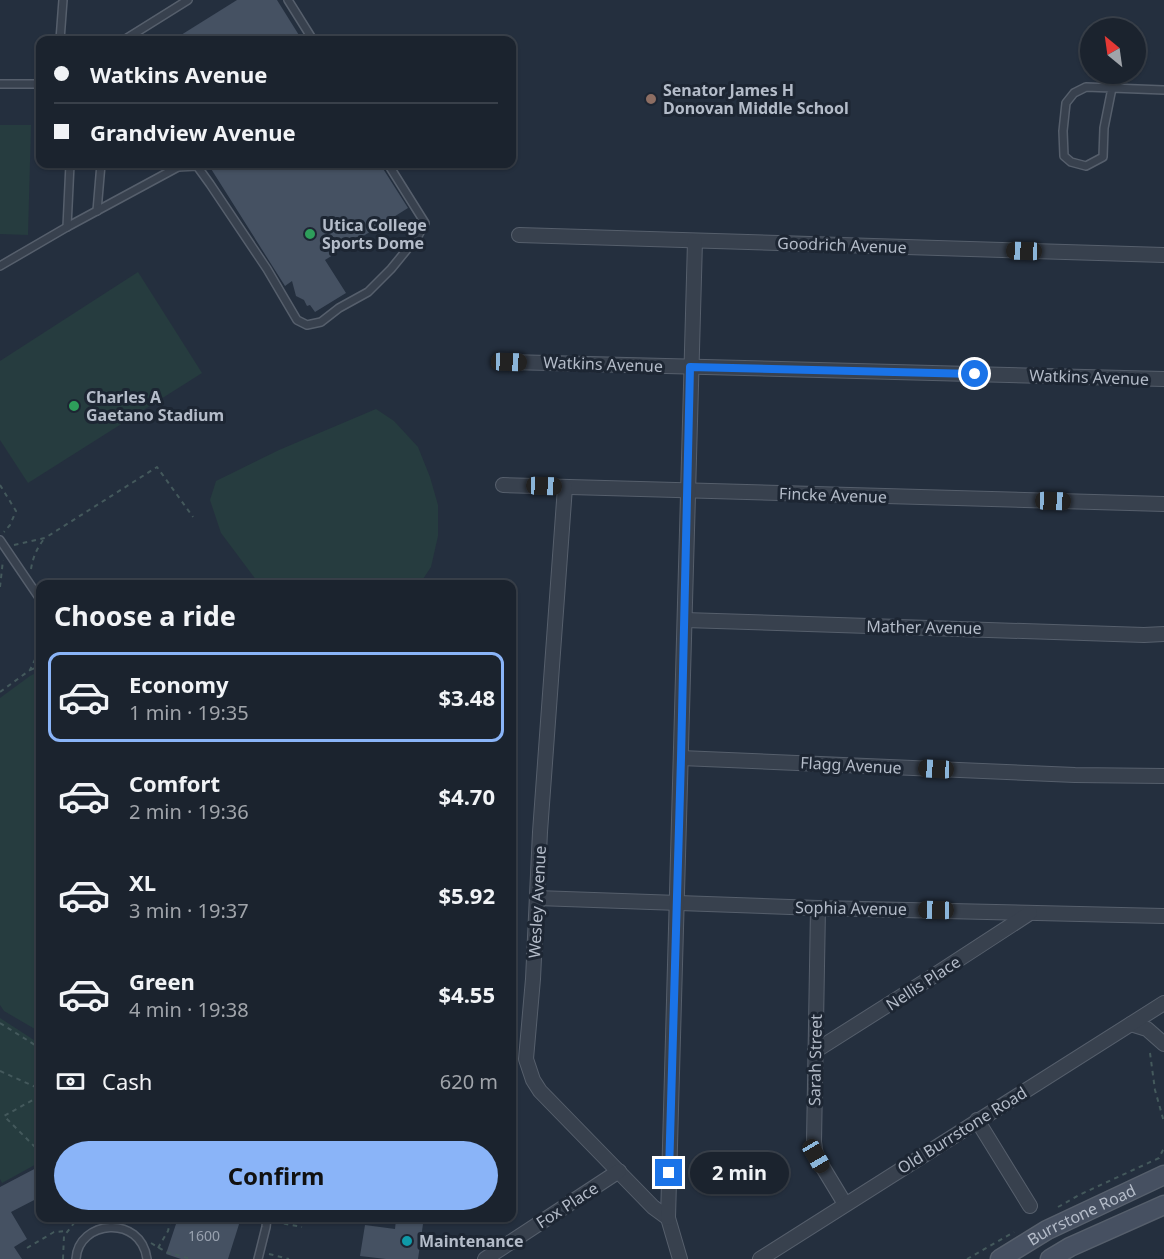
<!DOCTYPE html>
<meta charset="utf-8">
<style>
:root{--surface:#1b232e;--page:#282f3a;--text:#f1f3f6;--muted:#a0a4aa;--line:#39404a;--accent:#8ab4f8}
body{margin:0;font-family:"Noto Sans",sans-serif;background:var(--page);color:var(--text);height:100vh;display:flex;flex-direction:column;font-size:22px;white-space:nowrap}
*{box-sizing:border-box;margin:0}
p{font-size:20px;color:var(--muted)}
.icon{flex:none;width:33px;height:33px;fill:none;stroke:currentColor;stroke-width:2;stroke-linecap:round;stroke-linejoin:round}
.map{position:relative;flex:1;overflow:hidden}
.sheet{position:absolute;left:36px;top:580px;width:480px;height:642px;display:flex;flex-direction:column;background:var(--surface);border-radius:12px;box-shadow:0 2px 4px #0004,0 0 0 2px var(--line)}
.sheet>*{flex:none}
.hud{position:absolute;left:36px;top:36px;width:480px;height:132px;border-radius:12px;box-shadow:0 2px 4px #0004,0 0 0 2px var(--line);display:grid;align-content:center;height:132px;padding:0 18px;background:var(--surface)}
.needle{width:39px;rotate:331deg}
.tools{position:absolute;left:1080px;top:18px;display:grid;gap:12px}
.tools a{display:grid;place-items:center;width:66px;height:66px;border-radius:50%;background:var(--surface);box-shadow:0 2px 4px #0004,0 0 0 2px var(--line);font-size:30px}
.end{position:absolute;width:27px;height:27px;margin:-14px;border:8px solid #1a73e8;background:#fff;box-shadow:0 0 0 3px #fff}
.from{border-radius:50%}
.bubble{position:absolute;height:42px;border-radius:21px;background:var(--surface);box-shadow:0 2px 4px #0004,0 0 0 2px var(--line);font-size:20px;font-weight:700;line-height:42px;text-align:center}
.car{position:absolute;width:18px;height:36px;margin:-18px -9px;border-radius:8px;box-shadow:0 0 4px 2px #0007;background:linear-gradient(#222 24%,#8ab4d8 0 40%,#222 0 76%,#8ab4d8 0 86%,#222 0)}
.hud b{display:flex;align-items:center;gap:21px;height:57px;font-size:22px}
.hud b+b{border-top:2px solid var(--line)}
.hud i{width:15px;height:15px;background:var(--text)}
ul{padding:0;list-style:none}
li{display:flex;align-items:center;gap:18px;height:90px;margin:0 12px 9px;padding:0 6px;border:3px solid transparent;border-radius:12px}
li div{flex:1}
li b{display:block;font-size:22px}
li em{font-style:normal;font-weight:700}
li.on{border-color:var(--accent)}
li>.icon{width:54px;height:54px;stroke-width:1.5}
h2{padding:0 18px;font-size:27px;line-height:72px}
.pay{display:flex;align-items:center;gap:15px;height:66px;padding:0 18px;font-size:22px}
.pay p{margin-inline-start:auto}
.primary-button{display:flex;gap:12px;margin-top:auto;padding:12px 18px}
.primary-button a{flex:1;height:69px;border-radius:36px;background:var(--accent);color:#111;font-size:24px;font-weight:700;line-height:69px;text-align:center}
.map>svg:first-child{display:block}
</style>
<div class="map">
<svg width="1164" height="1259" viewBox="0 0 1164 1259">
<rect width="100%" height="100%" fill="#242f3e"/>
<g fill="#263c3f">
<path d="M0 125H31L28 235 0 234Z"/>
<path d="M138 272 202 373 28 483 0 440V361Z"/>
<path d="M376 409 394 421 418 447 430 477 438 505V536L431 567 419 585H260L221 533 210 500 216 481 279 450Z"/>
<path d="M40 671V1032L4 1011 0 1005V698L30 676Z"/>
<path d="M0 1018 40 1044V1162L2 1183 0 1179Z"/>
</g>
<g fill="#455162">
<path d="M237 0H277L302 40H173Z"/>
<path d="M208 164H380L408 208 325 260 346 293 315 312 310 305 307 306 304 300 296 296 292 281 285 286Z"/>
<path d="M40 1166V1197L11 1212 27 1239 14 1247 22 1259H0V1187Z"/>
<path d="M178 1218H241L228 1259H181L166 1254Z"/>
<path d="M396 1220 423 1224 418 1259H386L360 1256 365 1225 395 1229Z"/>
</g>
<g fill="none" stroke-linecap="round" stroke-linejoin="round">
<defs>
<g id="lane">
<path d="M288 0 313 40"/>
<path d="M60 40 63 0"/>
<path d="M124 40 188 0"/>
<path d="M0 84H40"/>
<path d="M1112 88 1104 128 1103 157 1086 166 1071 162 1064 156 1063 131 1066 103 1074 93 1086 87 1164 90"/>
<path d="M178 167 197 166 210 184 267 269 297 320 307 325 321 322 339 308 368 292 391 269 418 236 425 223 388 164"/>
<path d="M97 211 101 164"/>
<path d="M67 227 178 167 177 164"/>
<path d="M0 266 67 227 70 164"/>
<path d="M0 540 40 599"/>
<path d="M76 1259C78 1220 141 1214 147 1259"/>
<path d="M258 1259 266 1227 267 1218"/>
</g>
<g id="street">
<path d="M519 235 1164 255"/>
<path d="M509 362 1164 379"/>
<path d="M503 485 1164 504"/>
<path d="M565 487 540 832 533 979 526 1059 533 1080 540 1091 653 1207 668 1218 680 1259"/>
<path d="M685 620C838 626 991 629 1144 635L1164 634"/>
<path d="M681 758 1075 775 1164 776"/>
<path d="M537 898 818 908 1164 916"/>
<path d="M818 908 814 1142 816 1156 845 1204"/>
<path d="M1131 1024 1147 1029 1164 1044"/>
<path d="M815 1051 924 982 1030 913"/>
<path d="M977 1120 1030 1206"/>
<path d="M668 1218 695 241"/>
<path d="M485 1259 619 1171"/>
<path d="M760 1259 1164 1003"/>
</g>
<g id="secondary">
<path id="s1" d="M1000 1259 1047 1230 1164 1175"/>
<path d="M1050 1259 1070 1247 1164 1205"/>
</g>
</defs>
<use href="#lane" stroke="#565f6c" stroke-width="10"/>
<use href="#street" stroke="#565f6c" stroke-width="16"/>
<use href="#secondary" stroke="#565f6c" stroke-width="21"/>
<g stroke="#44595c" stroke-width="2" stroke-dasharray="4.5 4.5" stroke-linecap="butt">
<path d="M0 485 16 511 10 525 4 532"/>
<path d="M14 545 45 538 157 467 193 517"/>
<path d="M31 569C33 557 37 548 44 539"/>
<path d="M0 587 3 560"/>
<path d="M30 670 40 666"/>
<path d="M0 692 30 670 40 649"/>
<path d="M0 1023 35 1045"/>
<path d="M40 1048 35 1045 40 1065"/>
<path d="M1150 1053 1155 1090 1164 1122"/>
<path d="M0 1071 40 1089"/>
<path d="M40 1096 4 1116 40 1152"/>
<path d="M1058 1207 1079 1195 1159 1158 1164 1148"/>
<path d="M275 1222 302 1227"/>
<path d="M151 1243 166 1252 191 1259"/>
<path d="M27 1248 54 1232 67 1231"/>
<path d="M158 1248 168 1231 171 1218"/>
<path d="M269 1254 289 1259"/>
<path d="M63 1259 64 1236 78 1218"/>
<path d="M967 1259 1014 1232"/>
</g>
<use href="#lane" stroke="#38414e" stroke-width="7"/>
<use href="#street" stroke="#38414e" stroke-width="14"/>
<use href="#secondary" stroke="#465061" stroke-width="18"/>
</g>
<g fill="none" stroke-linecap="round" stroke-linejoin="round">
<path stroke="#1a73e8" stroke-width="8" d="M669 1173 681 758 690 367 975 374"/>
</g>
<circle fill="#8d6e63" stroke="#1d2633" stroke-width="2" cx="651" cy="99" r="6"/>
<g fill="#2e9e5b" stroke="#1d2633" stroke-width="2">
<circle cx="310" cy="234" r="6"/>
<circle cx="74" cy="406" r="6"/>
</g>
<circle fill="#0f9aa8" stroke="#1d2633" stroke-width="2" cx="407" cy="1241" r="6"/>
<g text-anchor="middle" stroke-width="6" stroke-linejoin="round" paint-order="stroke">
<g font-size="14" fill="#98a1af">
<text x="204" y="1241">1600</text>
</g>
<g font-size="16" font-weight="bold" fill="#b4bcc9" stroke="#1d2633" text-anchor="start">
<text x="663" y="96">Senator James H<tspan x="663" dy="18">Donovan Middle School</tspan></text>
<text x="322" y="231">Utica College<tspan x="322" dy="18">Sports Dome</tspan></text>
<text x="86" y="403">Charles A<tspan x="86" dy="18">Gaetano Stadium</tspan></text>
<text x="419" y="1247">Maintenance</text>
</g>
<g font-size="16" fill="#b4bcc9" stroke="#1d2633">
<text transform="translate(842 245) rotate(2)" y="6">Goodrich Avenue</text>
<text transform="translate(603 364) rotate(2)" y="6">Watkins Avenue</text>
<text transform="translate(1089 377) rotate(2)" y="6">Watkins Avenue</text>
<text transform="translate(833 495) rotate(2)" y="6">Fincke Avenue</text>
<text transform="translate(924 627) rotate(1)" y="6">Mather Avenue</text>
<text transform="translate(851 765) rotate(3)" y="6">Flagg Avenue</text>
<text transform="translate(537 902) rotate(-87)" y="6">Wesley Avenue</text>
<text transform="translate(851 908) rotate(1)" y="6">Sophia Avenue</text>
<text transform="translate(923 983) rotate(-33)" y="6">Nellis Place</text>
<text transform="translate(815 1060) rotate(-89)" y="6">Sarah Street</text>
<text transform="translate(962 1130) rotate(-32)" y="6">Old Burrstone Road</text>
<text transform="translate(567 1205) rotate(-33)" y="6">Fox Place</text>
<text dy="6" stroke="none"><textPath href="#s1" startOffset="93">Burrstone Road</textPath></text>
</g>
</g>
</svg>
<div class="tools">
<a><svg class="needle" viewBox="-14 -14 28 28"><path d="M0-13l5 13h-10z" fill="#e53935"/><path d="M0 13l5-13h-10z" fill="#a0a4aa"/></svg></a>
</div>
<i class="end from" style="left:975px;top:374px"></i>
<i class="end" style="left:669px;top:1173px"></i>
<div class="bubble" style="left:690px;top:1152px;width:99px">2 min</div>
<i class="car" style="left:1024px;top:251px;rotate:272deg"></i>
<i class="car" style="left:509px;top:362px;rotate:92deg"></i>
<i class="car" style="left:544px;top:486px;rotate:92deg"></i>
<i class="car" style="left:1053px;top:501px;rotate:92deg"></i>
<i class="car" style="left:936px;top:769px;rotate:273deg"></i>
<i class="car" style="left:936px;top:910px;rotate:271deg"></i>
<i class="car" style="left:816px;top:1156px;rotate:150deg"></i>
<div class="hud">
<b><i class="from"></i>Watkins Avenue</b>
<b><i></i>Grandview Avenue</b>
</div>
<section class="sheet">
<h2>Choose a ride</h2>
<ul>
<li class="on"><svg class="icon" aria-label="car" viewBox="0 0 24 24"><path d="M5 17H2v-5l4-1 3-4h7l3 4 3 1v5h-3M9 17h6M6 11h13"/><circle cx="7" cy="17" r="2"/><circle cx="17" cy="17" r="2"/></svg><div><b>Economy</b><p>1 min · 19:35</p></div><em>$3.48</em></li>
<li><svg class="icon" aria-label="car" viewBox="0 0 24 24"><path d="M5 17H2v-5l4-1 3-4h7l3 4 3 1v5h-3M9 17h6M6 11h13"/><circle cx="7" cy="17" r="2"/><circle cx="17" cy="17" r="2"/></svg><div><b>Comfort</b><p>2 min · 19:36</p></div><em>$4.70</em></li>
<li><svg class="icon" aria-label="car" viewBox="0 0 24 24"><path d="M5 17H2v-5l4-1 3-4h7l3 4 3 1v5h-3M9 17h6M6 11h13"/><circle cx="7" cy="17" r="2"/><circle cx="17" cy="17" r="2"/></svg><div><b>XL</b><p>3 min · 19:37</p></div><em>$5.92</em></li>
<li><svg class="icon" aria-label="car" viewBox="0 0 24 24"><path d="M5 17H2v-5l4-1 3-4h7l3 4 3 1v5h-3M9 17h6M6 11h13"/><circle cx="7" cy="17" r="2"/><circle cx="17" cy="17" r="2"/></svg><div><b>Green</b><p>4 min · 19:38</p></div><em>$4.55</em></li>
</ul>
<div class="pay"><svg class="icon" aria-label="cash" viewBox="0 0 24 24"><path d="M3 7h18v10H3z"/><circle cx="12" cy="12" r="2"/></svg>Cash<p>620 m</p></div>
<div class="primary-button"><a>Confirm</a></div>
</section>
</div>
